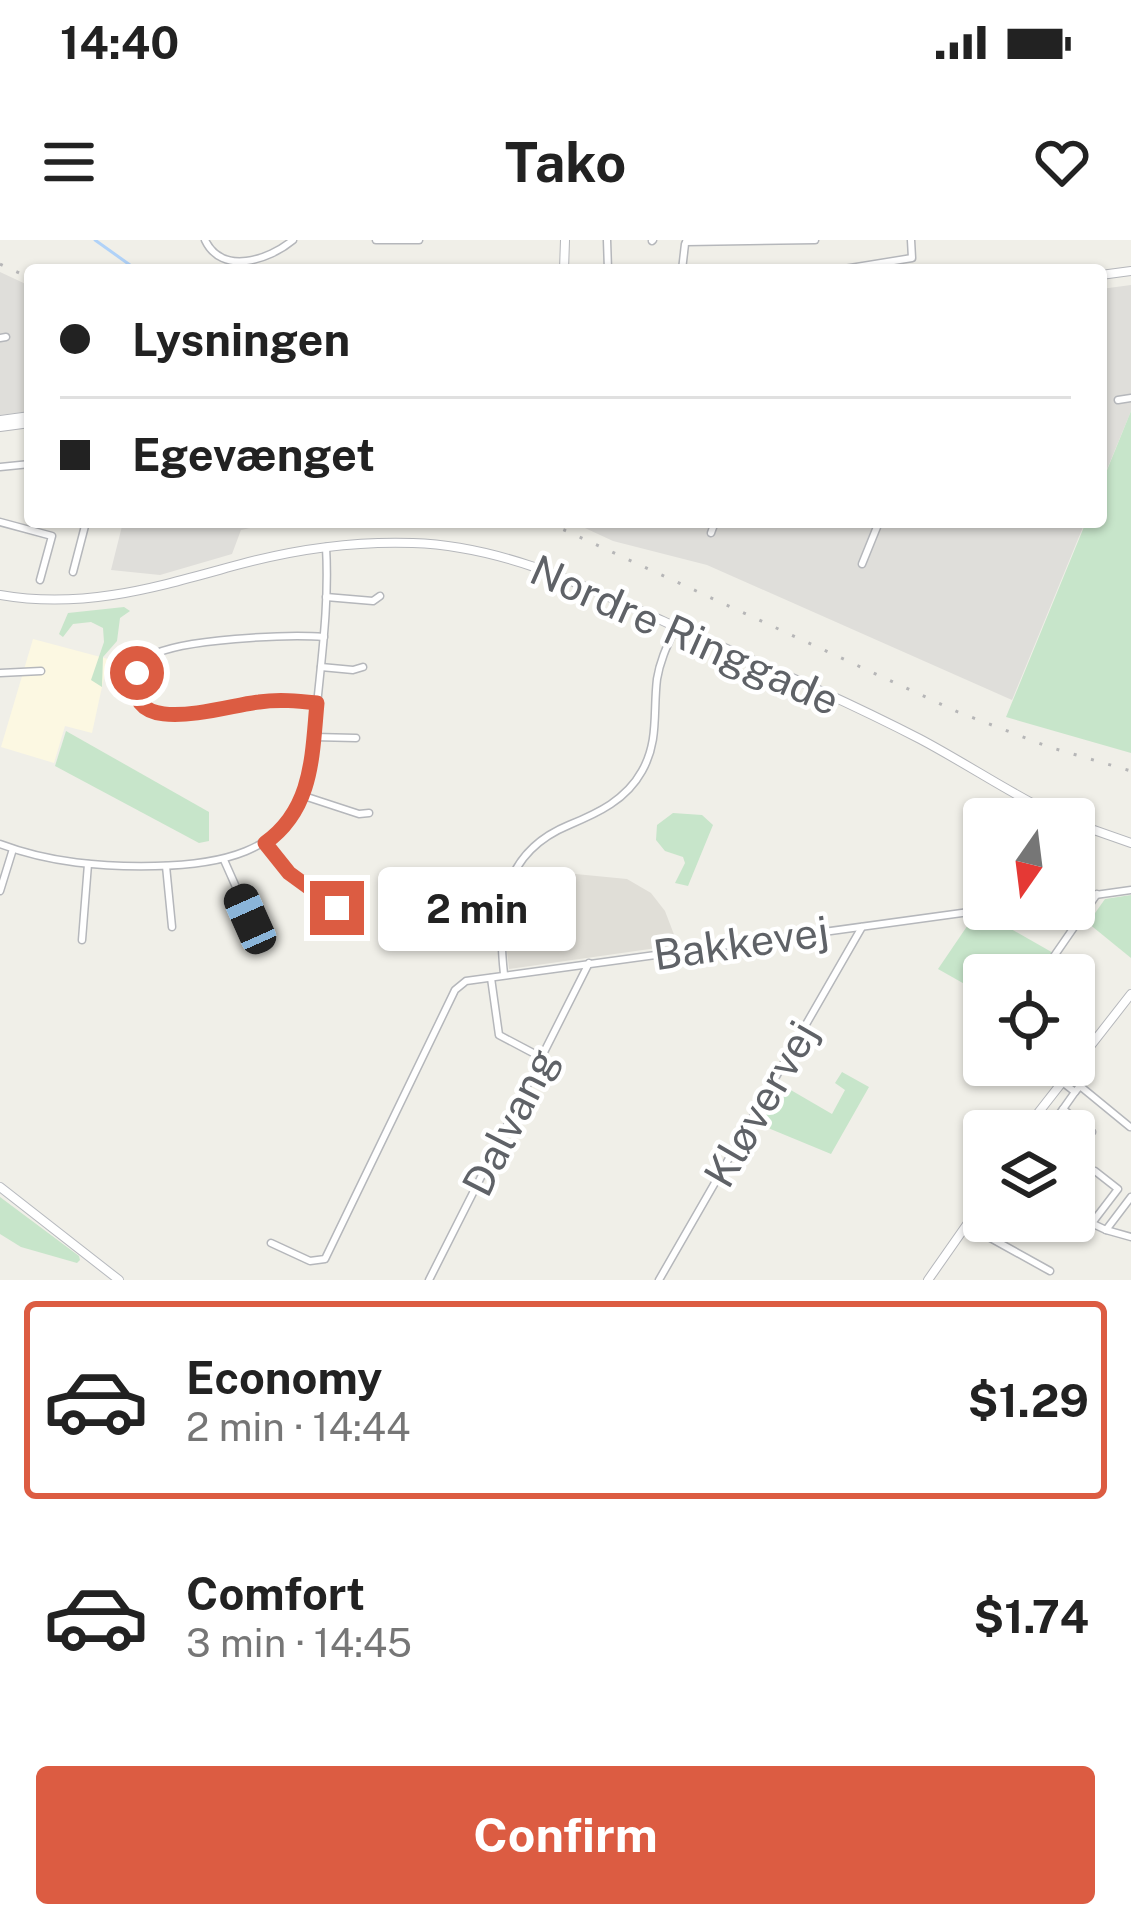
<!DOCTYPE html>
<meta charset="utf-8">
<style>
:root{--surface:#fff;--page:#f2f2f2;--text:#222;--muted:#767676;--line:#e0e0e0;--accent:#dc5c42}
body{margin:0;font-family:"Public Sans",sans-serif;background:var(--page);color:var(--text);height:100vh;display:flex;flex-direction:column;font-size:45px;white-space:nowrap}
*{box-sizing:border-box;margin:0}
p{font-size:39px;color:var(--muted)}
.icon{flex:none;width:66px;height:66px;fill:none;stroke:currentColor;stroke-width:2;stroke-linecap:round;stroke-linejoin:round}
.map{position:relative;height:1040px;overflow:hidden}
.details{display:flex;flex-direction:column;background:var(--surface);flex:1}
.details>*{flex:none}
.guide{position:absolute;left:24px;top:24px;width:1083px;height:264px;border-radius:12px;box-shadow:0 3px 9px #0004;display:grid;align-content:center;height:264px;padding:0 36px;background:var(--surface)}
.needle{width:78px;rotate:194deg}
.tools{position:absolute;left:963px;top:558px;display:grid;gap:24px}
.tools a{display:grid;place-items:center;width:132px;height:132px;border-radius:12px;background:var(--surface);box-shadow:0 3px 9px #0004;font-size:60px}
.end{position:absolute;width:54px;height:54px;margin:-27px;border:15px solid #dc5c42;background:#fff;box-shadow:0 0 0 6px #fff}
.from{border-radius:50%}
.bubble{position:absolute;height:84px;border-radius:12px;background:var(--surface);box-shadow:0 3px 9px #0004;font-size:39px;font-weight:700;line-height:84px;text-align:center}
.car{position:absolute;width:36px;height:72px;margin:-36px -18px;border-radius:15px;box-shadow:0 0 9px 3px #0007;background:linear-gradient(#222 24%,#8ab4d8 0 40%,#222 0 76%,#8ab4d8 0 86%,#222 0)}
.guide b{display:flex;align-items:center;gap:42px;height:114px;font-size:45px}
.guide b+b{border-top:3px solid var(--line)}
.guide i{width:30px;height:30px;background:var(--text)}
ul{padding:21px 0 0;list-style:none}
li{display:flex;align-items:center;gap:36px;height:198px;margin:0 24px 18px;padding:0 12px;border:6px solid transparent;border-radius:12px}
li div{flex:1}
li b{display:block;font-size:45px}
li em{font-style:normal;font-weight:700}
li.selected{border-color:var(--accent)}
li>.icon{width:108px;height:108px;stroke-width:1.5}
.cta{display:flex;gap:24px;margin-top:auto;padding:24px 36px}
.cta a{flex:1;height:138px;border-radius:12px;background:var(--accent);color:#fff;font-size:48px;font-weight:700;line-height:138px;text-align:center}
.status{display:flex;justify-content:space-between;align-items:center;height:84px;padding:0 60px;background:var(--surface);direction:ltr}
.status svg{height:33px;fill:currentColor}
header{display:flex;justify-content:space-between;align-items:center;height:156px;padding:0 36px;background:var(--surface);font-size:54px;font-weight:700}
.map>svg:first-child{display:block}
</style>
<div class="status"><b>14:40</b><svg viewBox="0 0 49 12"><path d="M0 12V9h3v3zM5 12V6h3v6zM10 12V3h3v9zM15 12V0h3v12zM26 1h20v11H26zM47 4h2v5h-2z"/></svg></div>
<header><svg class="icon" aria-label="menu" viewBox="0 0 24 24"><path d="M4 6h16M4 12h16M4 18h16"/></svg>Tako<svg class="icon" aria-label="heart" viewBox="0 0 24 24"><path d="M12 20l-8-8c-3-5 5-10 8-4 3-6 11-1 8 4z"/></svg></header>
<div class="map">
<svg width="1131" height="1040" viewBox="0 0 1131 1040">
<rect width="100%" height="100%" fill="#f0efe8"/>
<path fill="#fcf8e2" d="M33 399 108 419 92 493 65 486 54 523 1 507Z"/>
<g fill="#dfdeda">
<path d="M0 32 30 46V171L0 175Z"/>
<path d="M1131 45V171L1101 244V49Z"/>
<path d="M123 282H279L241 290 232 314 160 335 111 330Z"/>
<path d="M572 282H1085L1012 460 707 325 613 301Z"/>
</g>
<path fill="#e0ded7" d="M524 629 627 639 651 653 665 671 678 705 509 729 503 677 511 652Z"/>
<g fill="#c7e5ca">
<path d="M1131 171V513L1006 477 1086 282H1101V245Z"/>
<path d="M124 367 130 371 120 378 117 401 103 417 102 447 91 440 104 402 103 388 91 382 73 384 63 397 59 394 68 373Z"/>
<path d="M66 491 209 572V601L199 603 55 526Z"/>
<path d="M673 573 702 575 713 585 688 646 675 643 685 623 683 617 665 611 656 600 657 585Z"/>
<path d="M1131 655V718L1088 683 1105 659Z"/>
<path d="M974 676 990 677 1055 714 1039 735H984V755L938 729Z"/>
<path d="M842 832 869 847 831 914 756 883 777 842 832 874 845 850 835 843Z"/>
<path d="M0 957 79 1016 80 1020 77 1023 21 1007 0 994Z"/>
</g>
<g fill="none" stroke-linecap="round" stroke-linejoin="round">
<path stroke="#b0d2f8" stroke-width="3" d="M95 0 137 30"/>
<defs>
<g id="minor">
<path d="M205 0C222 36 269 20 293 0"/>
<path d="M376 0H419"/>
<path d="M607 0 608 30"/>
<path d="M652 1 653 0"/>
<path d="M686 2 815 0"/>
<path d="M682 30 685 4"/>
<path d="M838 30 912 18 911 0"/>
<path d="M0 98 6 97"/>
<path d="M1118 160 1131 158"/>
<path d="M0 227 30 224"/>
<path d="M0 282 52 296 40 340"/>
<path d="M711 293 715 282"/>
<path d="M862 324 879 282"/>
<path d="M73 332 86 282"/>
<path d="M326 357 373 361 380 356"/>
<path d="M321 427 353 430 363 427"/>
<path d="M0 433 41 431"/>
<path d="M316 463 262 461 168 476 142 464 135 440C138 430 141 421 151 416 179 399 290 394 324 397"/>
<path d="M314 497 356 498"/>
<path d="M304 556 359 574 369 573"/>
<path d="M265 603 289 633 337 667"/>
<path d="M0 604C50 623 102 627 155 626 216 625 285 614 307 547 316 519 315 485 318 455 323 406 329 357 326 307"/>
<path d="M224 620 263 708"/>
<path d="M166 626 172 687"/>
<path d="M0 651 13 609"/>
<path d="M1074 658 1131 650"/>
<path d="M82 700 88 624"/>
<path d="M504 734C497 671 501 613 569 585 598 573 626 560 642 531 659 501 653 472 657 439 660 420 668 404 676 386"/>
<path d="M1041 735 1097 654"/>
<path d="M491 738 499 795 535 814"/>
<path d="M1061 841 1075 852 1063 869 1092 892"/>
<path d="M1075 852 1080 846 1130 887"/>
<path d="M1047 891 1063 869"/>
<path d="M1131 957 1106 990 1131 997"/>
<path d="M1074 975 1106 990"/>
<path d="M1092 983 1118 949 1095 931"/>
<path d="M967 985 1050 1031"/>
<path d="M271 1003 310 1021 325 1019 455 750 466 741 991 669"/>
<path d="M429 1040 589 723"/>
<path d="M659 1040 862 687"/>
</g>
<g id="tertiary">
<path d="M564 30 565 0"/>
<path d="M1101 35 1131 31"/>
<path d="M0 180 30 176"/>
<path d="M0 187 30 183"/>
<path d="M0 355C86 370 160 346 241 324 297 309 355 301 413 303 503 306 583 345 663 381 749 419 837 456 920 499 969 525 1014 556 1063 579"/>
<path d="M1074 583 1131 603"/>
<path d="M1024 891 1131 754"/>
<path d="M928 1040 984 960"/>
</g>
<path id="secondary" d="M0 947 119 1040"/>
</defs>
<use href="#minor" stroke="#b5b7bb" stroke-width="9"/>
<use href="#tertiary" stroke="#b5b7bb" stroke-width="10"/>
<use href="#secondary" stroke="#b6b9be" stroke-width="10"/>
<use href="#minor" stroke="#fff" stroke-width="6"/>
<use href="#tertiary" stroke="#fff" stroke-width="8"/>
<use href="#secondary" stroke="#fff" stroke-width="8"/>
<g stroke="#b6b6b7" stroke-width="3" stroke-dasharray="3 15" stroke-linecap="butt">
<path d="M0 24 30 38"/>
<path d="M547 282 958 472 1049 507 1131 531"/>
</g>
</g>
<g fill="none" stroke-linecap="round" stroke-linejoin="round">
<path stroke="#dc5c42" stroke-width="15" d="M137 433C121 502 225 465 259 462 279 459 298 461 317 463 312 516 313 569 265 603L289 633 337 668"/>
</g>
<g text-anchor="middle" stroke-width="9" stroke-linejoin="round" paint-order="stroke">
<g font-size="42" fill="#5f6267" stroke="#fff">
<text transform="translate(685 395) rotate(24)" y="15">Nordre Ringgade</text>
<text transform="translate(741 703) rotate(-8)" y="15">Bakkevej</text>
<text transform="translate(761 864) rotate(-60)" y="15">Kløvervej</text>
<text transform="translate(510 882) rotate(-63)" y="15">Dalvang</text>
</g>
</g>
</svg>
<div class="tools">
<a><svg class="needle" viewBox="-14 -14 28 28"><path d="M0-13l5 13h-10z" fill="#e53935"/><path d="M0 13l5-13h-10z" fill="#767676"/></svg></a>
<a><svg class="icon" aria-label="locate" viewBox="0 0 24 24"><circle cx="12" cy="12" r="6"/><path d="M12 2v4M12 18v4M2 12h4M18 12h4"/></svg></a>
<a><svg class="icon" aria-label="layers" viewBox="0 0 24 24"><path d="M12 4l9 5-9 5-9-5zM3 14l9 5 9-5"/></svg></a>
</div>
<i class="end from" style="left:137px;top:433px"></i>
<i class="end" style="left:337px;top:668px"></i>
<div class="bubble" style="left:378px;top:627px;width:198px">2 min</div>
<i class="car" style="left:250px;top:679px;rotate:336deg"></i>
<div class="guide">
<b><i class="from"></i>Lysningen</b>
<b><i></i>Egevænget</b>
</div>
</div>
<section class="details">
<ul>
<li class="selected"><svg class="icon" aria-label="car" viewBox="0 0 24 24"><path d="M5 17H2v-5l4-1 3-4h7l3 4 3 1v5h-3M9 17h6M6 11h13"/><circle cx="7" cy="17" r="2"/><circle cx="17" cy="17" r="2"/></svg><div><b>Economy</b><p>2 min · 14:44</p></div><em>$1.29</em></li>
<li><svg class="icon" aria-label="car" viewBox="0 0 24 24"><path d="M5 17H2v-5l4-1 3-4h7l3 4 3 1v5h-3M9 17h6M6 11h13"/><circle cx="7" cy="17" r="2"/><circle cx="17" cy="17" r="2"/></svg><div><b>Comfort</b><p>3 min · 14:45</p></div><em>$1.74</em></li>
</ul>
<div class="cta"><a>Confirm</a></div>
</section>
